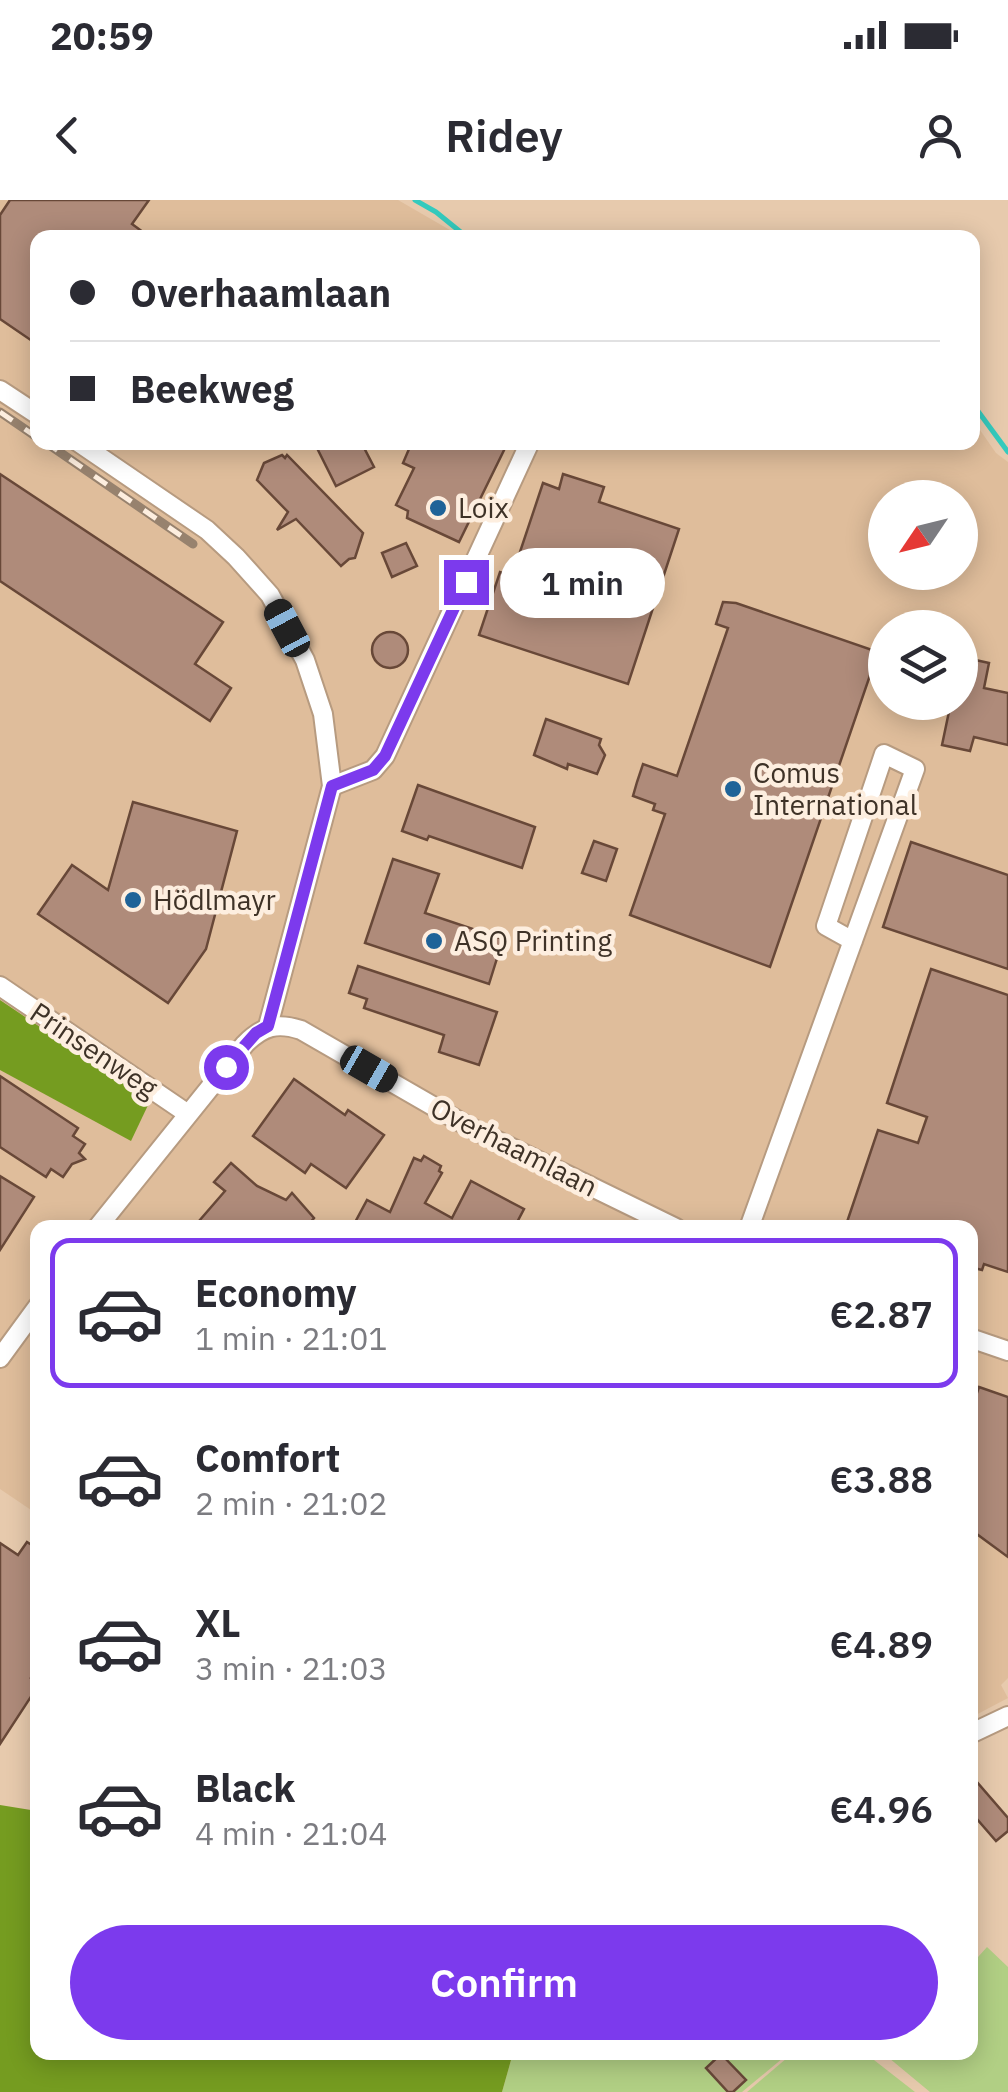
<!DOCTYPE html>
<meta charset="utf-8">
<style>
:root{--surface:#fff;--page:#f7f7f7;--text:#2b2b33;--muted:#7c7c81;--line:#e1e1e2;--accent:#7c3aed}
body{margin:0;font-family:"IBM Plex Sans",sans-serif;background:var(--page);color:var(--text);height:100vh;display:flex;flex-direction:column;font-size:38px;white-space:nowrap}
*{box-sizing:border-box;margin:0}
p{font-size:32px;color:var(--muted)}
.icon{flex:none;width:55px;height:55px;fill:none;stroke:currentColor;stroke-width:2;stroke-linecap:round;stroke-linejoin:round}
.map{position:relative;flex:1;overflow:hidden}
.details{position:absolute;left:30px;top:1020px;width:948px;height:840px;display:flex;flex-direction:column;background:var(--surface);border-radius:20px;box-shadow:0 5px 25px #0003}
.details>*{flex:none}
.banner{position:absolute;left:30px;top:30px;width:950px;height:220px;border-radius:20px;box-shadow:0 5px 25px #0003;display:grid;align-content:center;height:220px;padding:0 40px;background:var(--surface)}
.needle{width:65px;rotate:235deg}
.controls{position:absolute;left:868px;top:280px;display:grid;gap:20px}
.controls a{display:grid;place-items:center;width:110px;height:110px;border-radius:50%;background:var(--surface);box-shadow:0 5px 25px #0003;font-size:50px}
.end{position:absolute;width:45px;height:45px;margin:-22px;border:12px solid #7c3aed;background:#fff;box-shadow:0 0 0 5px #fff}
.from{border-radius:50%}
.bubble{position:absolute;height:70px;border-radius:35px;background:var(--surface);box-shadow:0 5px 25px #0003;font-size:32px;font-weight:600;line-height:70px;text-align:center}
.car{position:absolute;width:30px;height:60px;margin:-30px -15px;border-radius:12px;box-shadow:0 0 8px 2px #0007;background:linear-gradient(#222 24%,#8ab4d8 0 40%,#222 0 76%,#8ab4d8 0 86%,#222 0)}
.banner b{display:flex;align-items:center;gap:35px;height:95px;font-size:38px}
.banner b+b{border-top:2px solid var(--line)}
.banner i{width:25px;height:25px;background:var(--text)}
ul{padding:18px 0 0;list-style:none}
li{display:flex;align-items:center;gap:30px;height:150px;margin:0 20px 15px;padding:0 20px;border:5px solid transparent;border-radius:20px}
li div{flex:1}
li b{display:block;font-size:38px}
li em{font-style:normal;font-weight:600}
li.selected{border-color:var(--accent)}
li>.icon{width:90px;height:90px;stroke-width:1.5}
.action{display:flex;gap:20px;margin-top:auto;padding:20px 40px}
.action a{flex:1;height:115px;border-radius:60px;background:var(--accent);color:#fff;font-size:40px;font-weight:600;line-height:115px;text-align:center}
.status{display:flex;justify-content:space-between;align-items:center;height:70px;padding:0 50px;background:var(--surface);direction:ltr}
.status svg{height:28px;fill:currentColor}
header{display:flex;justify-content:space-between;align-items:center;height:130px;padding:0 40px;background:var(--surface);font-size:45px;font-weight:600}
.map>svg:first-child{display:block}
</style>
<div class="status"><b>20:59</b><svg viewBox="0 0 49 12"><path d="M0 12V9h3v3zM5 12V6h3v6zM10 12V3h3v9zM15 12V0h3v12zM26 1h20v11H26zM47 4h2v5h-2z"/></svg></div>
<header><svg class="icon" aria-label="back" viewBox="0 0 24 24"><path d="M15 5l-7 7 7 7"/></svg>Ridey<svg class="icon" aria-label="person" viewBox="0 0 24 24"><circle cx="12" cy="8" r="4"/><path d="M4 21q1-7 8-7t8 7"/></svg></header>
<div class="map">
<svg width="1008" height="1892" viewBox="0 0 1008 1892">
<rect width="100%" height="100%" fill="#e7caad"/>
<path fill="#dfbd9b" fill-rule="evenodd" d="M0 0H398L462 37 38 38V242H972L973 220 996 253 1008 262V1478L1001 1485 1008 1498 970 1518V1028H38L37 1314 0 1289ZM885 298H960V372H885ZM885 428H960V502H885Z"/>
<g fill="#b1cf84">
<path d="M987 1747 1008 1767V1892H930L883 1853 970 1852V1766Z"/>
<path d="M794 1852 865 1853 915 1892H747Z"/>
<path d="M513 1853H789L742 1892H502Z"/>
</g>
<g fill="#759c20">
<path d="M0 800 150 901 131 941 0 870Z"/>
<path d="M0 1605 37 1611 38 1852 513 1853 502 1892H0Z"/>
</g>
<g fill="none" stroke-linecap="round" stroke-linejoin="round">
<g stroke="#34cabd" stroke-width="5">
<path d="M415 0 436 12 468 38"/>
<path d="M972 203 1008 252"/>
</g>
</g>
<g fill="#af8b7a" stroke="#684838" stroke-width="2.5">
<path d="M10 0H149L132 24 151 38H38V145L0 119V15Z"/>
<path d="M314 242H361L374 267 336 286Z"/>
<path d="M412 242H508L459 342 407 318 408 311 396 305 414 268 403 263Z"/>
<path d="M282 255 285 258 287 255 363 333 355 358 349 359 341 366 296 319 277 330 288 312 257 280 264 263Z"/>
<path d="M0 274 223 422 195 464 231 488 210 521 0 381Z"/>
<path d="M563 274 604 287 599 302 679 329 628 484 479 435 500 372 512 376 543 283 559 289Z"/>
<path d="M406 343 417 366 392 377 382 353Z"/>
<path d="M723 402 736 403 878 452 770 767 630 715 665 614 653 610 655 604 633 596 637 582 643 564 677 576 728 428 716 424Z"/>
<circle cx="390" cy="450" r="18"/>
<path d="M962 457 989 463 984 488 1008 493V545L974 537 970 551 942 545 951 502H960Z"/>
<path d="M546 519 601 539 599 545 605 555 597 574 568 564 567 569 534 555Z"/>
<path d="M418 585 535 627 522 668 429 636 427 640 402 631Z"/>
<path d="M133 602 237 631 206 749 168 803 38 714 72 665 108 690Z"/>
<path d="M594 641 617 649 606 681 582 673Z"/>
<path d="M911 642 1008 675V769L883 727Z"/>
<path d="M393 659 439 674 425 713 503 739 489 784 365 743Z"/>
<path d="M358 766 497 812 479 865 439 852 444 835 364 808 367 799 349 793Z"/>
<path d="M931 769 1008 795V1072L984 1064 982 1070 970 1067V1028H854L846 1025 878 930 918 943 927 917 887 903Z"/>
<path d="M0 876 78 928 73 936 85 944 79 953 85 959 72 964 63 977 51 969 46 977 0 947Z"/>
<path d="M294 879 345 915 348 910 384 935 346 988 311 964 305 973 253 936Z"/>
<path d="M424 956 441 966 439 971 442 973 425 1003 452 1018 471 981 524 1009 514 1028H352L367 1000 390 1012 414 958 421 961Z"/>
<path d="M231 963 257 986 286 1000 292 993 314 1018 306 1028H193L225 991 214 982Z"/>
<path d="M0 976 34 997 0 1050Z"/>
<path d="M979 1187 1008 1197V1357L970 1329V1213Z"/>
<path d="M27 1342 38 1349V1469L31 1478 38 1482V1486L0 1544V1343L18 1355Z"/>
<path d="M970 1574 1008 1618V1631L996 1641 970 1611Z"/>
<path d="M721 1854 746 1880 733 1892H728L706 1868Z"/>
</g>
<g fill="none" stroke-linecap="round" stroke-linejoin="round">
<defs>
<g id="street">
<path d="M0 190 38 215"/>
<path d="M78 242 207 330 236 357 270 395 305 460 323 514 332 586 268 826"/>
<path d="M332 586 373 570 385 556 530 242"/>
<path d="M0 786 188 914"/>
<path d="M97 1028 245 844C263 826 277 822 301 830L471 928 676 1028"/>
<path d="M749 1028 915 569 884 554 826 726 853 741"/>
<path d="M970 1138 1008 1151"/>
<path d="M0 1158 38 1106"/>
<path d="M970 1534 1008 1516"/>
</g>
</defs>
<use href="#street" stroke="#b79b80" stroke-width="22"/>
<use href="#street" stroke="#fff" stroke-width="18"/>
<defs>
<g id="rail">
<path d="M0 212 38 238"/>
<path d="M45 242 193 344"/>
</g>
</defs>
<use href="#rail" stroke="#97826e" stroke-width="9"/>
<use href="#rail" stroke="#fdeedf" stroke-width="5" stroke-dasharray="15" stroke-linecap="butt"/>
</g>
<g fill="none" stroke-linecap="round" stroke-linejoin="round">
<path stroke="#7c3aed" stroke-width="12" d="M226 867 256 833 268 826 332 586 373 570 385 556 466 382"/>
</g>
<g fill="#1f6398" stroke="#fdeedf" stroke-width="4">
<circle cx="438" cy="308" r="10"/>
<circle cx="733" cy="589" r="10"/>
<circle cx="133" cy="700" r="10"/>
<circle cx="434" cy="741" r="10"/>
</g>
<g text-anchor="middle" stroke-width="9" stroke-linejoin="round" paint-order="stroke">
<g font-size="28" fill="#3e3227" stroke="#fdeedf" text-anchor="start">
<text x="458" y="318">Loix</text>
<text x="753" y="583">Comus<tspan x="753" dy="32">International</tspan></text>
<text x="153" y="710">Hödlmayr</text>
<text x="454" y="751">ASQ Printing</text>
</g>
<g font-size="28" fill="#3e3227" stroke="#fdeedf">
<text transform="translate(94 850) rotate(34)" y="10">Prinsenweg</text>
<text transform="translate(514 947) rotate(27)" y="10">Overhaamlaan</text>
</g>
</g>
</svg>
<div class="controls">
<a><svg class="needle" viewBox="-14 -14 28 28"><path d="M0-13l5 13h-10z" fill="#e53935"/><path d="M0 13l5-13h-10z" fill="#7c7c81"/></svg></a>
<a><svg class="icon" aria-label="layers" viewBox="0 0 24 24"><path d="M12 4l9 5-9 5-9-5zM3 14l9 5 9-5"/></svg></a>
</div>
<i class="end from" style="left:226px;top:867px"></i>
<i class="end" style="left:466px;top:382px"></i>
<div class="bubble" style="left:500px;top:348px;width:165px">1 min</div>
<i class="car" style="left:287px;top:428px;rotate:332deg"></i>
<i class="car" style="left:369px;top:869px;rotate:120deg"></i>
<div class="banner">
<b><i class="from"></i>Overhaamlaan</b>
<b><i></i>Beekweg</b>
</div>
<section class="details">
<ul>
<li class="selected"><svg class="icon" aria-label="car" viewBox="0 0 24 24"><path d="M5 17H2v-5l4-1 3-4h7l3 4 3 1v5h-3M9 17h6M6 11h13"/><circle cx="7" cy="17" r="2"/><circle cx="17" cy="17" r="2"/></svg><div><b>Economy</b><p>1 min · 21:01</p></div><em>€2.87</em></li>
<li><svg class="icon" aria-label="car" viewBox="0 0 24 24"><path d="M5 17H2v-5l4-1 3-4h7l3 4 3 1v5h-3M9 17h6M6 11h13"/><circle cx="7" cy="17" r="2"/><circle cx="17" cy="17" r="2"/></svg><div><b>Comfort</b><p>2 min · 21:02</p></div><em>€3.88</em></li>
<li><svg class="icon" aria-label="car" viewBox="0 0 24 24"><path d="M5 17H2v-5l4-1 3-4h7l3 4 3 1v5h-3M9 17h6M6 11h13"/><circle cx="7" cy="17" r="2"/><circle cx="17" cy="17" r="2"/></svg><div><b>XL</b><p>3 min · 21:03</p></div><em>€4.89</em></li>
<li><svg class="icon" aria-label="car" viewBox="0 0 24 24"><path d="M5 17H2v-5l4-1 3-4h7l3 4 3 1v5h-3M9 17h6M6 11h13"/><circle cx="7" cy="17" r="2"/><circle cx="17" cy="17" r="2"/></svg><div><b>Black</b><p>4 min · 21:04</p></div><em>€4.96</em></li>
</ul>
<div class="action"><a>Confirm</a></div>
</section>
</div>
